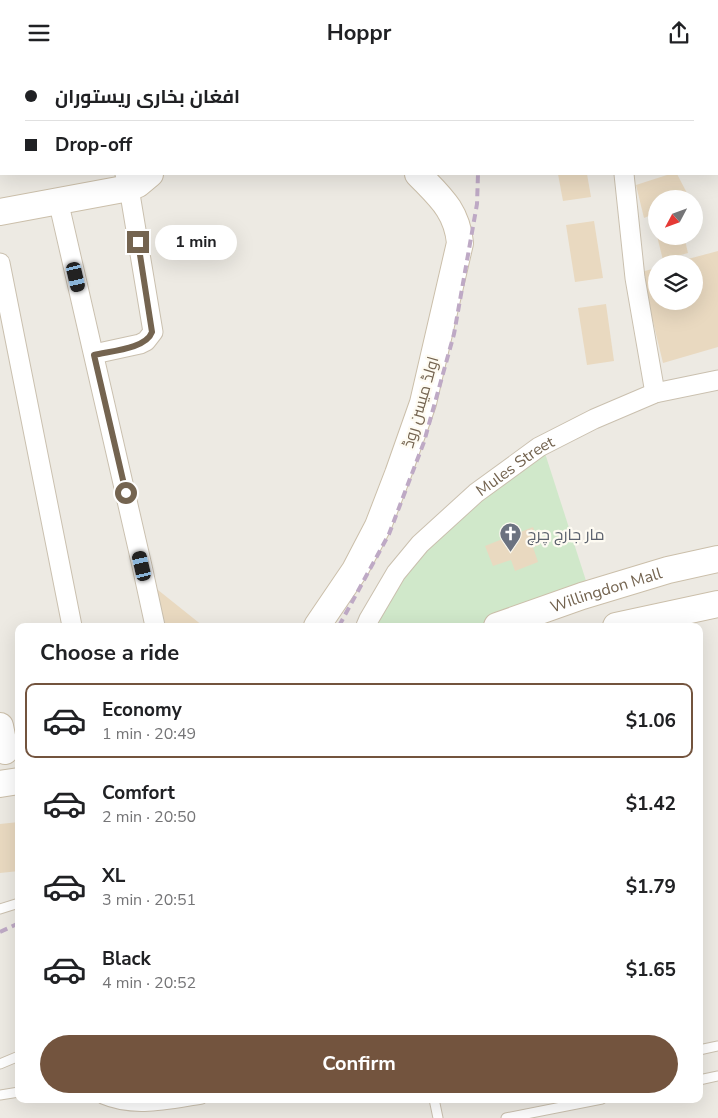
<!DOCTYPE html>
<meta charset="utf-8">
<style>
:root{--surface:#fff;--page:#f2f2f2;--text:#202124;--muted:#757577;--line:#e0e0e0;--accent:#73543e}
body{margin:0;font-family:"Nunito Sans",Cairo,sans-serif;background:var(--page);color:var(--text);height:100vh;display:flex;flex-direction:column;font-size:19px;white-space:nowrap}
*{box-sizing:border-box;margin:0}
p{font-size:16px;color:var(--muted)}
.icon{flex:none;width:28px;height:28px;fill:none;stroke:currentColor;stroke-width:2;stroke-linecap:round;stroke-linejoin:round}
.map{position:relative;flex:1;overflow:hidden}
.details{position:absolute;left:15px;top:558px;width:688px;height:480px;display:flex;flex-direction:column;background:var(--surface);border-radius:10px;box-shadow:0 5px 20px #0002}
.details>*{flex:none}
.guide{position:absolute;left:0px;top:0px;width:719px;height:110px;box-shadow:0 5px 20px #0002;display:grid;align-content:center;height:110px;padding:0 25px;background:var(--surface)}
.needle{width:32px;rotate:229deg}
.controls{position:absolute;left:648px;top:125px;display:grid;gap:10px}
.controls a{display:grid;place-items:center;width:55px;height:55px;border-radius:50%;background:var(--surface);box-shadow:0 5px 20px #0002;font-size:25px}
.end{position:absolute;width:22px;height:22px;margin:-11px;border:6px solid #746450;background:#fff;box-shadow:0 0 0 2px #fff}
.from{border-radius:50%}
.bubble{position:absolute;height:35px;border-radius:18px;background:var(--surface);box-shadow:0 5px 20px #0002;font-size:16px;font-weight:700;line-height:35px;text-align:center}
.car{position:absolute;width:15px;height:30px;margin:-15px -8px;border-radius:6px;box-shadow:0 0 4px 1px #0007;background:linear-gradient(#222 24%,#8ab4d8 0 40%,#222 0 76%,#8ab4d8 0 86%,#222 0)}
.guide b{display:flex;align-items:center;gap:18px;height:48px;font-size:19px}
.guide b+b{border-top:1px solid var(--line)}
.guide i{width:12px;height:12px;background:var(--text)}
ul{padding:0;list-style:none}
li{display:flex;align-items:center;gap:15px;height:75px;margin:0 10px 8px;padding:0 15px;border:2px solid transparent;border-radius:10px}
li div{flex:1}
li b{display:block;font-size:19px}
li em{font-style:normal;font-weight:700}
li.on{border-color:var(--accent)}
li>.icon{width:45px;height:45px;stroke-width:1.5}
h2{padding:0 25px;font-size:22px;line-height:60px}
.cta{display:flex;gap:10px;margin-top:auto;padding:10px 25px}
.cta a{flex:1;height:58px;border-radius:30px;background:var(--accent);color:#fff;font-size:20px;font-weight:700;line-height:58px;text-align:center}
header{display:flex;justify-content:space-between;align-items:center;height:65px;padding:0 25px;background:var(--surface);font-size:22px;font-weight:700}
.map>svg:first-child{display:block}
</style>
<header><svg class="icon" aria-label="menu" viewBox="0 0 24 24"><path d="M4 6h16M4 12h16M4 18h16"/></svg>Hoppr<svg class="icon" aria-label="share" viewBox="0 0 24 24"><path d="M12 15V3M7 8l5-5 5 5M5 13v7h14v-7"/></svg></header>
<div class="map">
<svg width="718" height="1053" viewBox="0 0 718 1053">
<rect width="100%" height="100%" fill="#fbf8eb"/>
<path fill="#edeae3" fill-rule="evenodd" d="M0 0H718V1053H0ZM1 1H718V109H1ZM656 134H694V171H656ZM656 199H694V236H656ZM19 561H699V1034H19Z"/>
<path fill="#d0e8ca" d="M543 382 589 525 489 561H370L424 479Z"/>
<g fill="#e9d9c0">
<path d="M558 109H587L591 132 563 136Z"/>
<path d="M670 109H677L688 130 676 134H656V167L651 150 644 153 636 120Z"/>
<path d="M594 156 603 213 575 217 566 160Z"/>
<path d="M657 171H684L688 188 663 195Z"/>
<path d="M718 186V282L663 298 641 207 656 203V236H694V199L673 198Z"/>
<path d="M606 239 614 296 587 300 578 243Z"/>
<path d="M533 462 539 480 533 482 538 497 515 506 511 495 493 501 485 481Z"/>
<path d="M148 517 203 561H158Z"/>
<path d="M19 757V806L0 808V759Z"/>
</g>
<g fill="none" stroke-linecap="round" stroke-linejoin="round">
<defs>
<g id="lane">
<path d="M0 844 19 838"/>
<path d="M699 985 718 981"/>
<path d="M0 999 19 991"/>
<path d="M699 1015 718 1011"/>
<path d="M0 1030 19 1027"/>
<path d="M102 1034C134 1048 169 1039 202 1034"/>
<path d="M434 1034 438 1053"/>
<path d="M506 1053 602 1034"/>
</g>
<g id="street">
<path d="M193 0 194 1"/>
<path d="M603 0V1"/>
<path d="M0 23H1"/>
<path d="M0 83H1"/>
<path d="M624 109 635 213 655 328"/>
<path d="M58 135 142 501 155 561"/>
<path d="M0 198 72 561"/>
<path d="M94 289 140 279 146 276 153 267 129 123 125 109"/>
<path id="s1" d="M366 561 369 554 396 508 420 479 476 428 539 382 594 354 655 328 718 315"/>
</g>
<g id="secondary">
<path d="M313 0 314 1"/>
<path d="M264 1 266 0"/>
<path d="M0 147 129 123 138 119 150 109"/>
<path d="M317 561 355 505 378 461 398 409 423 338 460 178C457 145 439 131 418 109"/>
<path id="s2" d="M497 561 582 531 668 505 718 494"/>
<path d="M616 561 718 539"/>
<path d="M0 661 5 686"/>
<path d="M0 719 19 716"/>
</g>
</defs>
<use href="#lane" stroke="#cac0af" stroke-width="11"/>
<use href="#street" stroke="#cac0af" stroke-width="21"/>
<use href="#secondary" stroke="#cbbfaa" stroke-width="28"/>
<use href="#lane" stroke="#fff" stroke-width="9"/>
<use href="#street" stroke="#fff" stroke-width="19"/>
<use href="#secondary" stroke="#fff" stroke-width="26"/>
<g stroke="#bea9c5" stroke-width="4" stroke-dasharray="8 5" stroke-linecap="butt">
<path d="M478 0V1"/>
<path d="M339 561 389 469 424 377 454 269 477 139 478 109"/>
<path d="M0 867 19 858"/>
</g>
</g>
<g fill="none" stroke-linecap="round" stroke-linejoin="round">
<path stroke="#746450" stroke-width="6" d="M126 428 94 290C110 286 146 284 152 267L138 177"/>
</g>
<defs>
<symbol id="church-pin" viewBox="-11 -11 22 30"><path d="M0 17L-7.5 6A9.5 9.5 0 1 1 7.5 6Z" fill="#6b7280" stroke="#fefbf2"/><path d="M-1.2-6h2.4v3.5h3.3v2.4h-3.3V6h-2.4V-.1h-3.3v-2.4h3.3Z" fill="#fff"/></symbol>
</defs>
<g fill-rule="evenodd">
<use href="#church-pin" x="498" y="456" width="25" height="34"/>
</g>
<g text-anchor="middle" stroke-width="4.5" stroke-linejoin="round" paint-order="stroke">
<g font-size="16" fill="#746450" stroke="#fefbf2">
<text transform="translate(420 337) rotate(-74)" y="6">اولڈ میسن روڈ</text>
<text dy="6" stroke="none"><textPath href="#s1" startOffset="222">Mules Street</textPath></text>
<text dy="6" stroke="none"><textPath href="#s2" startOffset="115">Willingdon Mall</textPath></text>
</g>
<g font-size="16" fill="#5b616d" stroke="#fefbf2" text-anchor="start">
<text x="527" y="475">مار جارج چرچ</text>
</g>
</g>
</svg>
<div class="controls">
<a><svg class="needle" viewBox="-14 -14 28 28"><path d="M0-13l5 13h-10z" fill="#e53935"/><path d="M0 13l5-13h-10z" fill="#757577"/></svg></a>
<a><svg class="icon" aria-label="layers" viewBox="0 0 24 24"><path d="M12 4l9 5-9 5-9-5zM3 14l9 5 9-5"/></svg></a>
</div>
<i class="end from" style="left:126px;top:428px"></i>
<i class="end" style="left:138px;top:177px"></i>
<div class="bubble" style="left:155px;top:160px;width:82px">1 min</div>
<i class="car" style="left:76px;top:212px;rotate:167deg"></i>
<i class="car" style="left:142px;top:501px;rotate:347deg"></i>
<div class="guide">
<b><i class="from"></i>افغان بخاری ریستوران</b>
<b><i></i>Drop-off</b>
</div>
<section class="details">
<h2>Choose a ride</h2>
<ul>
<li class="on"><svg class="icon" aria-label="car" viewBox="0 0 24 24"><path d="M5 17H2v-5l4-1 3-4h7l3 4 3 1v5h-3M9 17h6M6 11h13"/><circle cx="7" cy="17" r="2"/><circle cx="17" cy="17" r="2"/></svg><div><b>Economy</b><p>1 min · 20:49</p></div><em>$1.06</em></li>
<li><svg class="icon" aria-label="car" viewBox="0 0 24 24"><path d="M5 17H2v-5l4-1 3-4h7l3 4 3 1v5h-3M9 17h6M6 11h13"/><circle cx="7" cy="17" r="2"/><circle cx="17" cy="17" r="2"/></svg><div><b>Comfort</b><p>2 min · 20:50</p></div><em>$1.42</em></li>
<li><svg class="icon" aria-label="car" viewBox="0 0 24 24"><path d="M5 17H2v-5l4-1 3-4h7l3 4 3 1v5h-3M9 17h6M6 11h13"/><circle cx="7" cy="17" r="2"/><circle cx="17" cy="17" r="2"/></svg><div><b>XL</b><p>3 min · 20:51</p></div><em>$1.79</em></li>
<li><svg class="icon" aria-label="car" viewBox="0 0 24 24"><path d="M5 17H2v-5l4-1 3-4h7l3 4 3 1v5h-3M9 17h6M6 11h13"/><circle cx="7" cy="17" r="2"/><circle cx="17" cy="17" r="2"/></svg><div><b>Black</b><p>4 min · 20:52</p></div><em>$1.65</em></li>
</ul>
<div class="cta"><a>Confirm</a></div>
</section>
</div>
